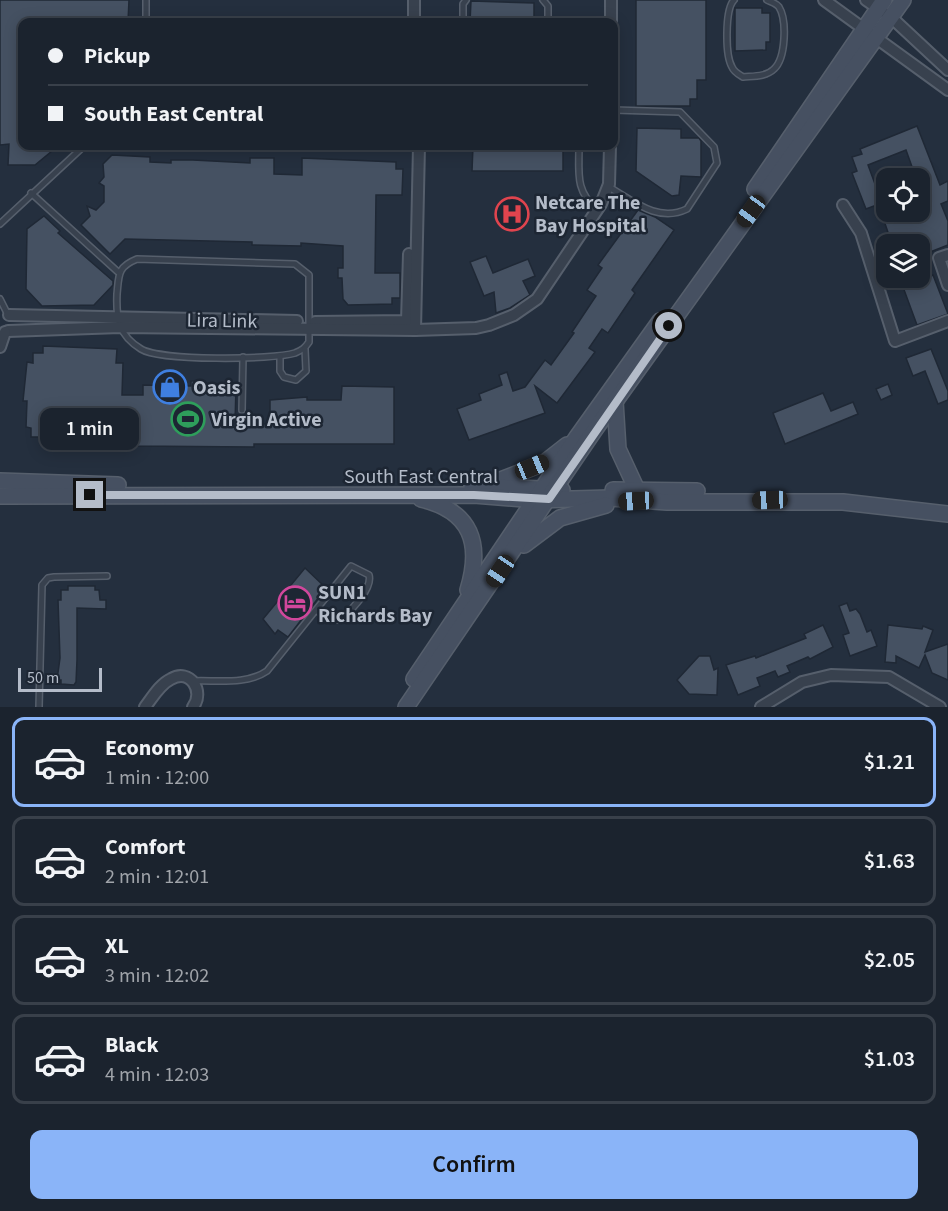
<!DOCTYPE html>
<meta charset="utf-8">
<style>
:root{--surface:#1b232e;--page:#242b36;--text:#f1f3f6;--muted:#a0a4aa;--line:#39404a;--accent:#8ab4f8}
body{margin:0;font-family:"Source Sans 3",sans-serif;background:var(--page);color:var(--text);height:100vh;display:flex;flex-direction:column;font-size:22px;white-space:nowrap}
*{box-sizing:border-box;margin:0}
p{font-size:20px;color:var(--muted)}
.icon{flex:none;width:33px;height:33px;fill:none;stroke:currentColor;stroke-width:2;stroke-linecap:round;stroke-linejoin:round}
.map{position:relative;height:707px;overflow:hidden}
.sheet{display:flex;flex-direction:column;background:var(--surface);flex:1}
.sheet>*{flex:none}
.hud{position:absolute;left:18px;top:18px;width:600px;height:132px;border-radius:12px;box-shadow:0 3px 15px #0003,0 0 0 2px var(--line);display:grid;align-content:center;height:132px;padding:0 30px;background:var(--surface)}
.fabs{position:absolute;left:876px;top:168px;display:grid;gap:12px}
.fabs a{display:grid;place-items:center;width:54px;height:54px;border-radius:12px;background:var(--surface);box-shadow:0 3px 15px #0003,0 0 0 2px var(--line);font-size:30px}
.scale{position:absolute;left:18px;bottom:15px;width:84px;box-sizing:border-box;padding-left:6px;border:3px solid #b4bcc9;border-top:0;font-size:16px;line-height:21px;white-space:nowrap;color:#b4bcc9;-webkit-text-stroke:4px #1d2633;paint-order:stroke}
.end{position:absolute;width:27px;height:27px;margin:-14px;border:8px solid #b4bcc9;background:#111;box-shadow:0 0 0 3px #111}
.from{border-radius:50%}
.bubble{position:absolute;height:42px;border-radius:12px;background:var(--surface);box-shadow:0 3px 15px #0003,0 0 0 2px var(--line);font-size:20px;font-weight:600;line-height:42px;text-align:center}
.car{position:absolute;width:18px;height:36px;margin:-18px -9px;border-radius:8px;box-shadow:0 0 4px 2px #0007;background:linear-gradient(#222 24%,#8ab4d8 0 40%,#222 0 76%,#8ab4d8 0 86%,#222 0)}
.hud b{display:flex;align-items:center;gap:21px;height:57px;font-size:22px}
.hud b+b{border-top:2px solid var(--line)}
.hud i{width:15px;height:15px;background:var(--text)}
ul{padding:10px 0 0;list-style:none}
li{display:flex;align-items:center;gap:18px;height:90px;margin:0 12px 9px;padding:0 18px;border:3px solid var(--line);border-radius:12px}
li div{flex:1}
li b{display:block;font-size:22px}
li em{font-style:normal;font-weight:600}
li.active{border-color:var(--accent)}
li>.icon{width:54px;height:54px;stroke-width:1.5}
.button{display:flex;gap:12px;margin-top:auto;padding:12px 30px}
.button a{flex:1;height:69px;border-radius:12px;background:var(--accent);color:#111;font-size:24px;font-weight:600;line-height:69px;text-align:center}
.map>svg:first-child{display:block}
</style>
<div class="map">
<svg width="948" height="707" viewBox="0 0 948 707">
<rect width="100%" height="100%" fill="#242f3e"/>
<g fill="#455162" stroke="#1f2835" stroke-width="1.5">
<path d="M0 0H129L128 22H22V146H58L35 165H8L9 144 0 145Z"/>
<path d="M636 0H706V80H697V99H690V106H636Z"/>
<path d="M471 1 534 3V22H470Z"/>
<path d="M735 8H762V13H770V42H766V50L735 51Z"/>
<path d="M917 126 940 185 948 181V201L941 204 948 221V245L920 256V244H892L881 212H920V178H916L906 150 868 165 882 203 866 209 852 173 857 171 852 157 862 154 860 149Z"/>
<path d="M637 128 681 129V138H699L701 141V177L681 176 679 195 672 196 636 171Z"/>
<path d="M473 146H563V171H472Z"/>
<path d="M112 155 150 157V162L171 163V160H193L250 163V158H274V174L302 175V158L396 162V169H403L402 195H376L375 273H400V298H392V304L348 305 343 299 342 278H338V268H343V246L301 243V246L252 245V242L125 239 110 254 81 225 90 216 87 206 96 210 104 202V186L99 183 104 177 103 164Z"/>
<path d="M638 210 655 217 674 230 632 290 635 293 608 333 602 329 589 348 595 352 557 403 535 386 545 413 469 440 457 409 481 400 479 394 502 385 499 375 507 372 513 391 525 387 545 360 551 365 574 333 572 332 596 296 587 290 602 268 598 265Z"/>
<path d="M44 216 60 231 58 233 113 281V285L94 305 42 306 26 289 27 229Z"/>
<path d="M486 256 493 273 528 259 535 276 523 281 530 295 510 308 496 313 494 292 484 296 470 262Z"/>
<path d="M933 275 948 314 917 325 903 287Z"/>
<path d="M43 346 117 349 116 363H123L122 395H143V385L191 386V381H205V386H236L235 424H270V400L307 397V400H341L342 386 394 387V444H254V447L133 446V431L115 430V446L41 443V437H31V428L26 427 27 401H23L27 362 33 363V353H43Z"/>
<path d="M931 349 948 391V400L938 404 925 371 913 376 906 358Z"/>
<path d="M888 384 892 395 881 400 876 389Z"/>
<path d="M823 393 831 411 853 402 858 414 785 444 773 413Z"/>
<path d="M305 568 326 588 288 637 278 630 275 634 263 619Z"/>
<path d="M68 586H95V590H99L100 600H106V609L77 608V660L76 682 74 685 61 684V680H57L60 658 58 600H61V590H68Z"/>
<path d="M847 603 850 611 856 609 860 614 867 632 871 630 877 646 850 656 843 635 849 633 839 606Z"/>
<path d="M823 625 833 647 810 659 808 657 787 666 790 672 778 677 775 671 757 678 760 686 738 695 726 665 755 656 756 658 806 638 804 634Z"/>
<path d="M888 625 922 629 923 626 933 630 925 652 948 644V680L932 673 925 655 919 668 896 656V663L885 662Z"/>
<path d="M699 656H710L714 670 718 668 717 695 689 694 677 680Z"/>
</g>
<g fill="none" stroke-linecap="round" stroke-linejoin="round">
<defs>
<g id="lane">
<path d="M543 0 548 6V22"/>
<path d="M734 0C725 9 725 55 732 67 734 72 738 74 743 77 753 76 766 77 774 69 786 58 787 20 779 7 776 3 771 2 767 0"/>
<path d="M146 22V0"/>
<path d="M463 22V4L466 0"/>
<path d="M579 146C579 174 575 190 597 210"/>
<path d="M609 187C633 201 658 223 687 209L717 163 714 147 680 112 614 110"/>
<path d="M31 193 118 272"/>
<path d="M0 224 84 146"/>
<path d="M137 259 295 264 309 275V342C305 348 302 350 295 353 272 360 160 361 141 349 118 335 116 318 117 294 119 275 117 267 137 259Z"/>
<path d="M0 299 7 313"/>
<path d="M280 356V371L284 377 296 380 306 371 305 349"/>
<path d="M242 410 243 357"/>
<path d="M193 681C217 680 247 685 267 671L351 566 369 575C373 589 350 611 341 620H330L317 611"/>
<path d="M39 707 42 585 48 578 54 577 107 576"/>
</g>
<g id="street">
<path d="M824 0 948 90"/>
<path d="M866 0 892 18 948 70"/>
<path d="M414 22V0"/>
<path d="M611 22V0"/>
<path d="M843 205 861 233 895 341 948 321"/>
<path d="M948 255 939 258 948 285"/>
<path d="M9 315 297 321"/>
<path d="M315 322 407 321 409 254"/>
<path d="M415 330 476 328 489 325 514 315 537 299 601 204 609 184 610 146"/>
<path d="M8 331 120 327 415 330 419 146"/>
<path d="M0 347 5 332"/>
<path d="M145 707C152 698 160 684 171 679 190 668 205 691 193 707"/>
<path d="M761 707 802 682 831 675 889 677 940 707"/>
</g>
<g id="secondary">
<path d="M755 189 884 0"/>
<path d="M615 401 618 449 637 490"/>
<path d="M0 481 118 485"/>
<path d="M493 483 544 463 567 445"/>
<path d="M472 486 562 490"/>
<path d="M613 490 697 491"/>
<path d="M0 496 474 495 536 500 610 498 667 502H843L948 514"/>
<path d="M421 499C472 511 482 544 468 590"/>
<path d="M524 545 560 518 606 505"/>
<path d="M414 679 577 437 660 321"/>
<path d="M406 707 596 428 903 0"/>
</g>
</defs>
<use href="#lane" stroke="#565f6c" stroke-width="8"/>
<use href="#street" stroke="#565f6c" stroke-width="14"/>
<use href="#secondary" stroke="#565f6c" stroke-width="18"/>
<use href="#lane" stroke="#38414e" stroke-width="5"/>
<use href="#street" stroke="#38414e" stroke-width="10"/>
<use href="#secondary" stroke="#465061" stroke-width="15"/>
</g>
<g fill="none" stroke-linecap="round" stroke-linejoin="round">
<path stroke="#b4bcc9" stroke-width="8" d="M90 495H474L549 499 669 326"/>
</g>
<defs>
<symbol id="hospital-ring" viewBox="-11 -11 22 22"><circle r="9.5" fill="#1d2633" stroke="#e0444e" stroke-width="1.5"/><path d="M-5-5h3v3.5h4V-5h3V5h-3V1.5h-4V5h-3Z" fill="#e0444e"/></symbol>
<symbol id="shop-ring" viewBox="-11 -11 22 22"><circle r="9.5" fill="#1d2633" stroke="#3f7fe0" stroke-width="1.5"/><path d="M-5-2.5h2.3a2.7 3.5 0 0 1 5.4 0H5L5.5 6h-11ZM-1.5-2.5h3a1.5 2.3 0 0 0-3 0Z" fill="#3f7fe0"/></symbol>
<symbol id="stadium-ring" viewBox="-11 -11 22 22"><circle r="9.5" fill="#1d2633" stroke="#2e9e5b" stroke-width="1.5"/><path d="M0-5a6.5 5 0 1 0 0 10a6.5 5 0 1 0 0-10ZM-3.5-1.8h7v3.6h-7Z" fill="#2e9e5b"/></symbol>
<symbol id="hotel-ring" viewBox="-11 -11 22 22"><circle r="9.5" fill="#1d2633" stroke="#d1479c" stroke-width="1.5"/><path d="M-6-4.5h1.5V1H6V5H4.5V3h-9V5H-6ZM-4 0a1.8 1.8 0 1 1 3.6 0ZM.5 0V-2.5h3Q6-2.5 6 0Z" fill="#d1479c"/></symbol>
</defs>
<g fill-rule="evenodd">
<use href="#hospital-ring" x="493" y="195" width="38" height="38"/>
<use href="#shop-ring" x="151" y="368" width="38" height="38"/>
<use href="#stadium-ring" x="169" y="400" width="38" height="38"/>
<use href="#hotel-ring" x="276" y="584" width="38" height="38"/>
</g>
<g text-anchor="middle" stroke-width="5" stroke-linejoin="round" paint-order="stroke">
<g font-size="20" font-weight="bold" fill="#b4bcc9" stroke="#1d2633" text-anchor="start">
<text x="535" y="209">Netcare The<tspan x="535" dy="23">Bay Hospital</tspan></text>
<text x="193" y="394">Oasis</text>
<text x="211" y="426">Virgin Active</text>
<text x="318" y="599">SUN1<tspan x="318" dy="23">Richards Bay</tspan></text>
</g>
<g font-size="20" fill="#b4bcc9" stroke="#1d2633">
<text transform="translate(222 320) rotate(1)" y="7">Lira Link</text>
<text x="421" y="483">South East Central</text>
</g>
</g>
</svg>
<div class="fabs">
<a><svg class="icon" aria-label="locate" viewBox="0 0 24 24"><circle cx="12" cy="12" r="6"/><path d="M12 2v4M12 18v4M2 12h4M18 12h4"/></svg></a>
<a><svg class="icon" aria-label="layers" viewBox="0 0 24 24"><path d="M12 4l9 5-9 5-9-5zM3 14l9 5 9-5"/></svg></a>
</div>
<div class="scale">50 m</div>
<i class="end from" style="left:669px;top:326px"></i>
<i class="end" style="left:90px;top:495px"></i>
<div class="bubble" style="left:40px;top:408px;width:99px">1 min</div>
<i class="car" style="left:751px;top:211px;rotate:216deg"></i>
<i class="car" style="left:532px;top:467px;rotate:68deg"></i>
<i class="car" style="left:770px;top:500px;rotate:268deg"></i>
<i class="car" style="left:636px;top:501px;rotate:267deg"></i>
<i class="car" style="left:500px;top:571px;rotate:214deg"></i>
<div class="hud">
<b><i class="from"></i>Pickup</b>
<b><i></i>South East Central</b>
</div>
</div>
<section class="sheet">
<ul>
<li class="active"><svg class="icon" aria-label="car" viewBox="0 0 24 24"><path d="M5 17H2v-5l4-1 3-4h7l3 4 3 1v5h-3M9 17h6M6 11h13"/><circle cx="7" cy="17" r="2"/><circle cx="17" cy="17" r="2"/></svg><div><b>Economy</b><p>1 min · 12:00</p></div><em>$1.21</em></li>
<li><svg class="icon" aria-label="car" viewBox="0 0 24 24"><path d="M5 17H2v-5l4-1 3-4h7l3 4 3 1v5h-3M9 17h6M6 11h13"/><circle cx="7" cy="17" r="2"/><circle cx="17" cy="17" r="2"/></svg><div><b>Comfort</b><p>2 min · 12:01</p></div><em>$1.63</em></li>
<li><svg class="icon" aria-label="car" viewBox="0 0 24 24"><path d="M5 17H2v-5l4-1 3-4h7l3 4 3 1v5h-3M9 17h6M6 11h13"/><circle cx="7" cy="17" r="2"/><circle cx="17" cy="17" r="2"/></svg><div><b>XL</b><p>3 min · 12:02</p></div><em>$2.05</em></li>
<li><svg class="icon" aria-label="car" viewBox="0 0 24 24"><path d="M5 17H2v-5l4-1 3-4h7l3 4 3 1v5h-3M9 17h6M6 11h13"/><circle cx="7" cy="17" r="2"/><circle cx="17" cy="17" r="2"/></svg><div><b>Black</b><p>4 min · 12:03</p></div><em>$1.03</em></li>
</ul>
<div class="button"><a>Confirm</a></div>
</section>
